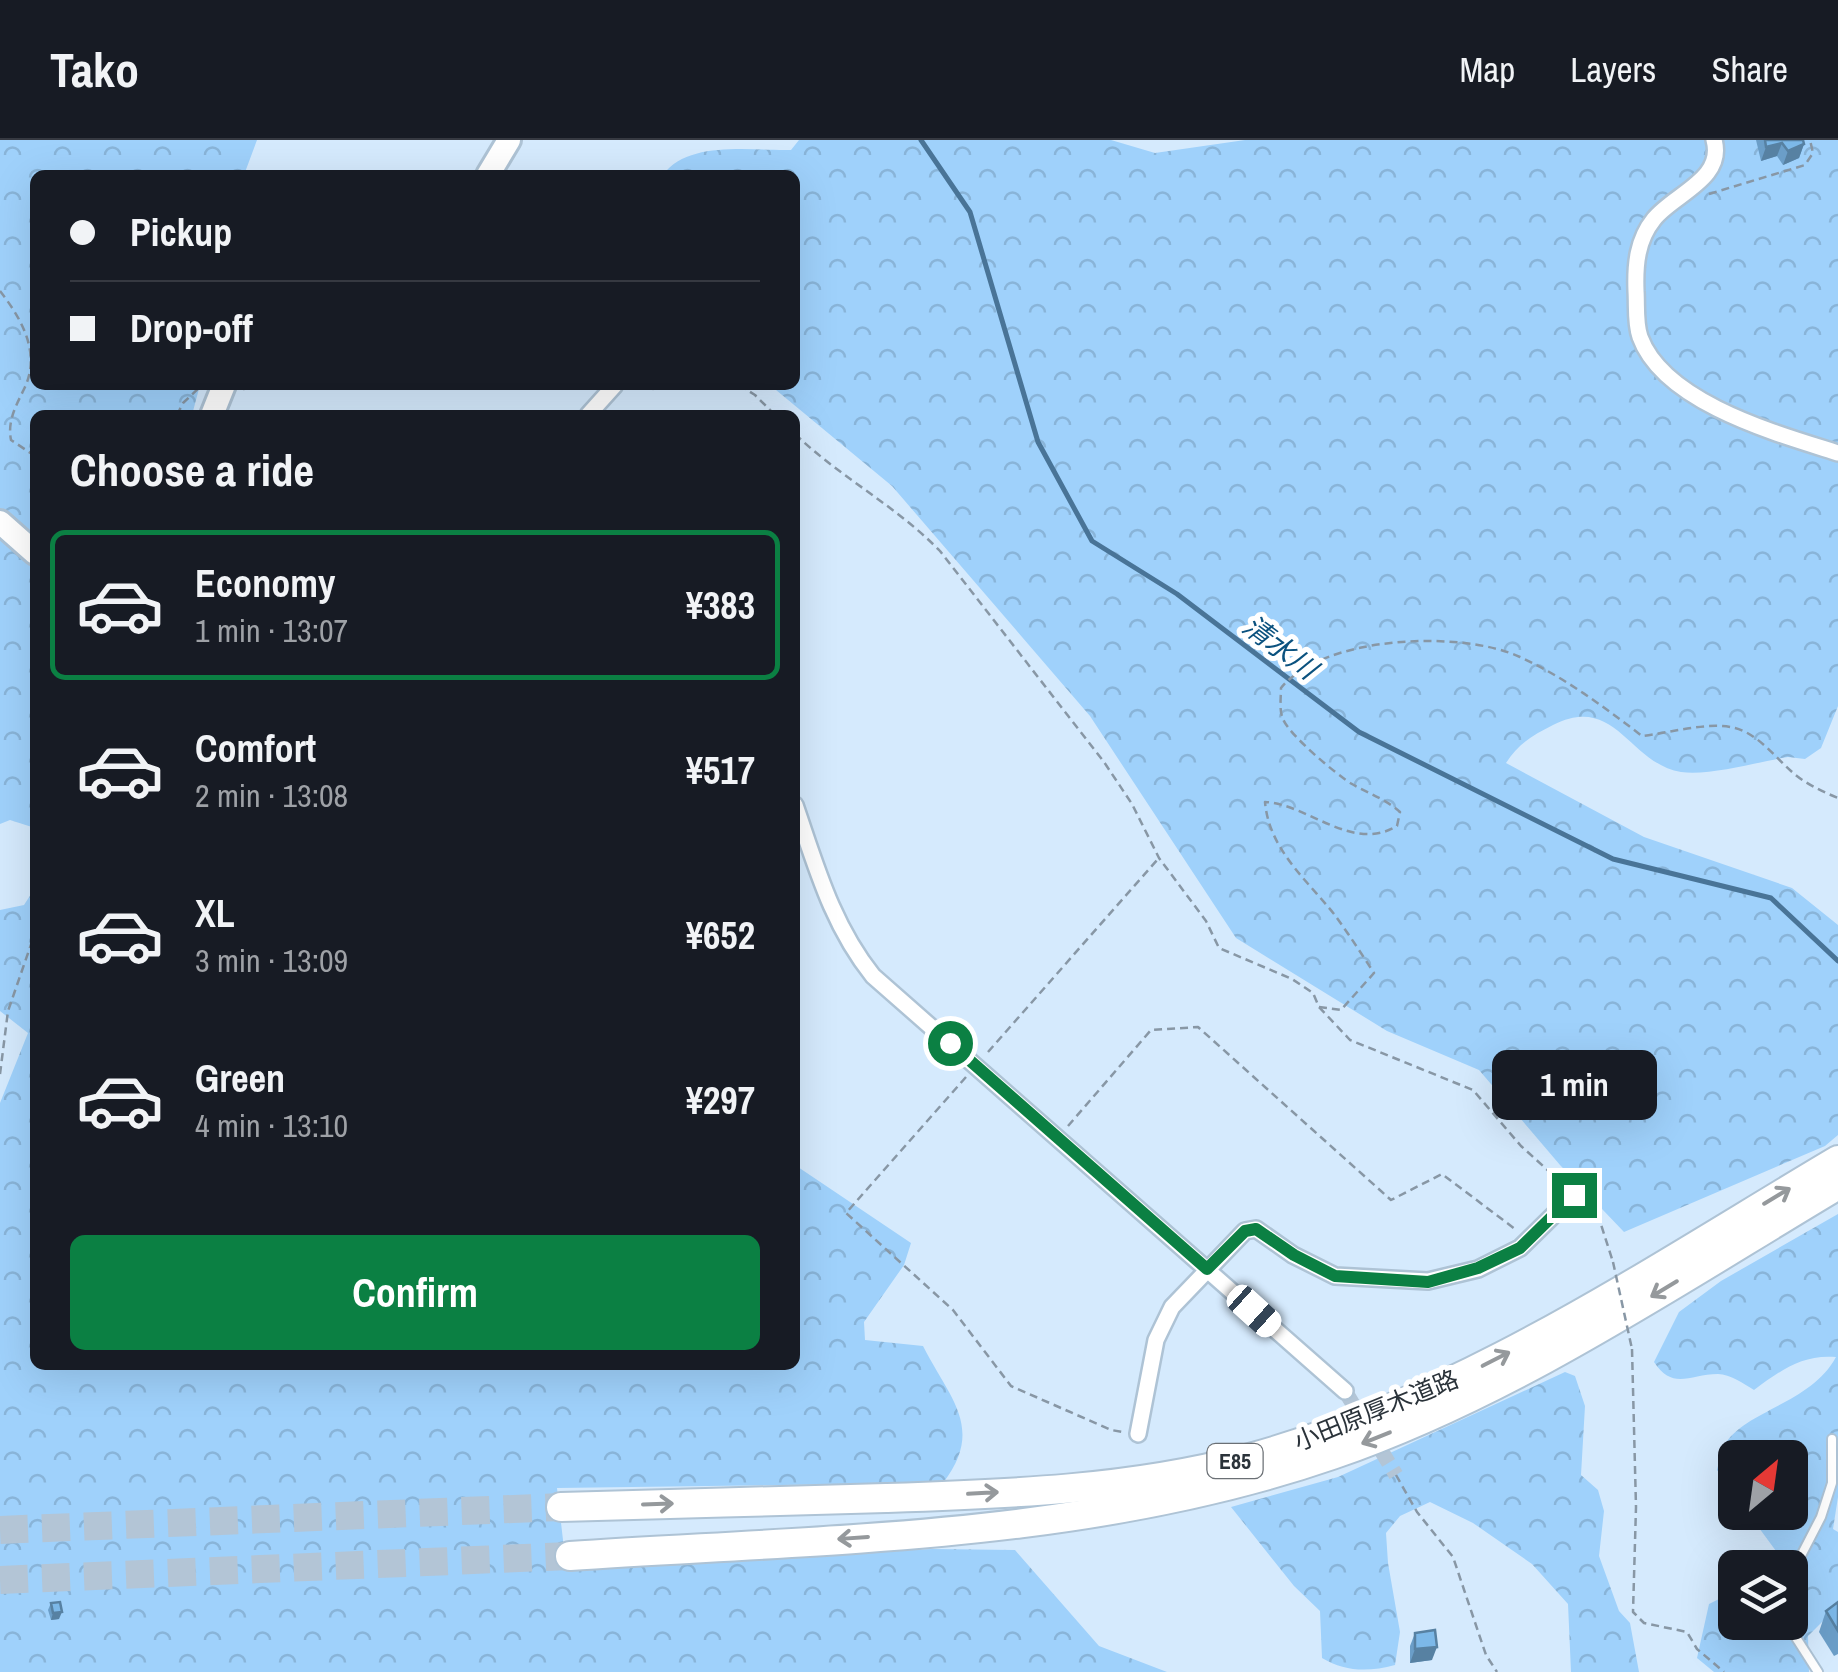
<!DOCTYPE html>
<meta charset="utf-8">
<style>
:root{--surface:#171b24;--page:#242831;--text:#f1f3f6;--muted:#9ea1a6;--line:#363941;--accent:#0b8043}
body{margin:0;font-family:"Archivo Narrow","Noto Sans JP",sans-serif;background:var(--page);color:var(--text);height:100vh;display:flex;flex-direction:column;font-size:38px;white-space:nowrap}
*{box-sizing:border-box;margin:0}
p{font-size:32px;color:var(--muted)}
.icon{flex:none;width:55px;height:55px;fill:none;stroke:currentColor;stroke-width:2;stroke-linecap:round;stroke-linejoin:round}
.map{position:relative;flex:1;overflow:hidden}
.side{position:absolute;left:30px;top:270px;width:770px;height:960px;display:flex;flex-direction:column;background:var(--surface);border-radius:15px;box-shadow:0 10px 40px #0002}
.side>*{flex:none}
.hud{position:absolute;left:30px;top:30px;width:770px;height:220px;border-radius:15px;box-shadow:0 10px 40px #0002;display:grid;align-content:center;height:220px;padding:0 40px;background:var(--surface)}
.needle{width:65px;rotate:29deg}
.controls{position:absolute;left:1718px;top:1300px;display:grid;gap:20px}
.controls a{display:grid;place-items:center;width:90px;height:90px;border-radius:15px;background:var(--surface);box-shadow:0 10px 40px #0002;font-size:50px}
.end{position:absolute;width:45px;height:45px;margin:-22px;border:12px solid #0b8043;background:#fff;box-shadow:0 0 0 5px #fff}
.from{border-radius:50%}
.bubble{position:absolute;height:70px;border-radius:15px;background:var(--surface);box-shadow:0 10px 40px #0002;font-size:32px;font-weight:800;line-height:70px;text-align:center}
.car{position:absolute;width:30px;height:60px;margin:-30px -15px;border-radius:12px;box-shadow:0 0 8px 2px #0007;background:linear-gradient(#fff 24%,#345 0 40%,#fff 0 76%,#345 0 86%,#fff 0)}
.hud b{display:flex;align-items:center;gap:35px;height:95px;font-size:38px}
.hud b+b{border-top:2px solid var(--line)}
.hud i{width:25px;height:25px;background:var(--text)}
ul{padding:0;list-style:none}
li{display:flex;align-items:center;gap:30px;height:150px;margin:0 20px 15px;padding:0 20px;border:5px solid transparent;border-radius:15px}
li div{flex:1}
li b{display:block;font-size:38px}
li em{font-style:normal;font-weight:800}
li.selected{border-color:var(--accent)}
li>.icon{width:90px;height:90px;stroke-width:1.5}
h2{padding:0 40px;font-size:45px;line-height:120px}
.action{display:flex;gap:20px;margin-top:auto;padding:20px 40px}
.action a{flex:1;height:115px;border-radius:15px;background:var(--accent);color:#fff;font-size:40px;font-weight:800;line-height:115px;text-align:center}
header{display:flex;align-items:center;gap:60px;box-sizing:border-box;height:140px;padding:0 50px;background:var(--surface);border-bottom:2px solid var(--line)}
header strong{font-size:48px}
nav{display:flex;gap:55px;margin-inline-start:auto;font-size:35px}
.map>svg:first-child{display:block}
</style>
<header>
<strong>Tako</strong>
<nav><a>Map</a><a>Layers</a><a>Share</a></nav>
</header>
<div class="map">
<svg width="1838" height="1532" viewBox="0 0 1838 1532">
<defs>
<pattern id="forest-crowns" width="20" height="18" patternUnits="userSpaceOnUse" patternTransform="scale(2.5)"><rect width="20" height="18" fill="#9fd1fb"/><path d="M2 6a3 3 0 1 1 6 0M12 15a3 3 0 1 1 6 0" fill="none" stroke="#89b4d8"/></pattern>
</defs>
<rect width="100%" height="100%" fill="#d5eafd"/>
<g fill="url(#forest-crowns)">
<path d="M0 0H257L244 35H35V245H200L192 275H35V688L10 680 0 684Z"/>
<path d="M799 0H1111L1155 13 1245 0H1838V566L1821 608 1805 619 1788 617C1758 622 1710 636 1681 632 1628 623 1616 553 1553 585 1533 595 1518 604 1506 623L1644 697 1792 748 1838 785V995L1825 1006 1624 1092 1560 1025 1479 930 1387 891 1236 798 1090 576 892 346 770 245H795V35H663C688 0 752 11 791 10Z"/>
<path d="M35 748V1225H795V1025L911 1103 904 1125 864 1182 865 1200 923 1206C950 1259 985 1288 943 1343L557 1348 566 1426 932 1409 1015 1410 1099 1506 1167 1532H0V963L28 893 0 871V770L24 765Z"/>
<path d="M1838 1074V1357L1833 1389 1838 1392V1477L1823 1481 1808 1496 1809 1532H1714L1697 1518 1709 1464 1735 1451V1482H1790V1428L1769 1427 1776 1411 1748 1373 1790 1372V1318H1735V1355L1717 1330C1719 1323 1720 1313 1724 1306 1743 1271 1811 1264 1836 1217 1802 1214 1780 1231 1754 1250 1744 1244 1730 1234 1718 1234 1690 1234 1673 1251 1654 1222L1679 1172 1721 1141Z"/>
<path d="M1565 1232 1575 1236 1585 1266 1581 1335 1598 1350 1604 1371 1599 1416 1619 1471 1630 1483 1639 1532H1571L1568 1464 1532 1424 1473 1383 1430 1362 1400 1376 1386 1393 1388 1423 1400 1492 1395 1525C1369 1532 1345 1532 1322 1518L1320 1471 1294 1446 1231 1367 1338 1337Z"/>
</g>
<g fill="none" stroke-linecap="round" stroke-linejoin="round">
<path stroke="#497497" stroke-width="5" d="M921 0 970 72 1038 302 1092 401 1177 454 1359 592 1613 719 1771 758 1838 821"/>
<path stroke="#b3c5d6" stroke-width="15" stroke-dasharray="15 8" stroke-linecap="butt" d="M1345 1251 1396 1335"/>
<g stroke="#b3c5d6" stroke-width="28" stroke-dasharray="28 14" stroke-linecap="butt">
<path d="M0 1390 561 1367"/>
<path d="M0 1440 570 1416"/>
</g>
<defs>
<g id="lane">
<path d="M1790 1437 1821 1377 1832 1343V1299"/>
<path d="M1786 1482 1818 1532"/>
</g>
<g id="street">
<path d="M1714 0C1725 39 1674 54 1654 79 1637 100 1635 125 1636 151 1637 166 1635 183 1640 197 1664 263 1778 294 1838 313"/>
<path d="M588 275 615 245"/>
<path d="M795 665C816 726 832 785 873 836L1345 1251"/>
<path d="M1138 1294 1156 1200 1172 1167 1245 1091 1256 1089 1293 1115 1335 1136 1428 1141 1478 1129 1520 1108 1574 1055"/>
</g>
<g id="secondary">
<path d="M488 35 509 0"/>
<path d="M212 275 224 245"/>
<path d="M0 382 35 413"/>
</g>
<g id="highway">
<path d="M561 1367C669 1364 778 1361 886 1358 1006 1354 1129 1350 1246 1319 1461 1261 1649 1132 1838 1020"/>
<path d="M570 1416C825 1399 1089 1399 1332 1315 1512 1253 1675 1142 1838 1045"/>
</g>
</defs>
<use href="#lane" stroke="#aec3d5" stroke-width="12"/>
<use href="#street" stroke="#aec3d5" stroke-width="20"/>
<use href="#secondary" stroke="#aec3d5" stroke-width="28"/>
<use href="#highway" stroke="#aec3d5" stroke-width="32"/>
<g stroke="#8897a5" stroke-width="2.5" stroke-dasharray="8 5" stroke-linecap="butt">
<path d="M1709 54 1805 25 1813 13 1810 0"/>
<path d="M0 151C21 178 41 212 25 247 17 264 7 280 11 300L35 316"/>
<path d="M633 245 654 249 676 245"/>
<path d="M739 245 755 255 775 275"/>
<path d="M243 249 286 245"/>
<path d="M177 275 183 263 201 246"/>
<path d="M795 294C841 338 895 365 940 411L1104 622 1132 664 1159 718 1206 781 1219 808 1292 839 1313 853 1319 867 1350 900 1473 950 1521 1006 1563 1044"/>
<path d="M1319 867 1341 870 1374 833C1361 813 1348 793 1334 774 1306 739 1269 709 1265 662 1308 664 1352 713 1397 686L1400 672C1384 658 1369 654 1352 644 1337 635 1289 595 1283 579 1279 571 1281 557 1281 548 1324 495 1462 490 1520 517 1564 537 1604 567 1642 596 1670 593 1708 581 1735 588 1758 594 1774 616 1791 631 1804 643 1821 651 1838 658"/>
<path d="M988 912 1158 719"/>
<path d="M0 934 8 871 35 793"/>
<path d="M966 937 846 1073 953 1170 1011 1246 1111 1290 1123 1292"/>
<path d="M1068 986 1151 890 1198 887 1391 1060 1442 1034 1515 1089"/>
<path d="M1588 1065 1597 1072 1613 1122"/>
<path d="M1632 1209 1636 1367 1633 1472 1644 1483 1687 1492 1697 1509 1724 1532"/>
<path d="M1396 1335 1417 1372 1453 1417 1486 1515 1497 1532"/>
</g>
<use href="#lane" stroke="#fff" stroke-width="8"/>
<use href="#street" stroke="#fff" stroke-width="15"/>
<use href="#secondary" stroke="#fff" stroke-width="22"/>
<use href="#highway" stroke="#fff" stroke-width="28"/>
<path stroke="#8897a5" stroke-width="2.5" stroke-dasharray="8 5" stroke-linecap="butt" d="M1613 1122 1632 1209"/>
</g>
<g fill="#6b9ec8">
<path d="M1756 0H1803L1804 4 1799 18 1783 25 1777 16 1761 21Z"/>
<path d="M1838 1462V1514L1834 1516 1819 1492 1826 1471Z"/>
<path d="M51 1463 59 1479 51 1480 48 1470Z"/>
<path d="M1415 1493 1432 1520 1410 1523V1506Z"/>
</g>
<g fill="#5781a2">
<path d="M1782 3 1777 16 1761 21 1766 7Z"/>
<path d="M1804 4 1799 18 1783 25 1788 11Z"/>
<path d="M62 1472 59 1479 51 1480 53 1473Z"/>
<path d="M1437 1507 1432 1520 1410 1523 1415 1509Z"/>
</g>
<g fill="#7cb8e8" stroke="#5781a2" stroke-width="2.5">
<path d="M1765 0H1803L1804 4 1788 11 1782 3 1766 7Z"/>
<path d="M60 1462 62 1472 53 1473 51 1463Z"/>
<path d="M1838 1462V1491L1826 1471Z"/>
<path d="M1435 1490 1437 1507 1415 1509V1493Z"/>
</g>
<defs><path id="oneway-shaft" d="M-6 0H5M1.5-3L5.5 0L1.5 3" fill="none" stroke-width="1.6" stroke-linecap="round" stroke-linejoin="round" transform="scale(2.5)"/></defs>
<g stroke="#95999c">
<use href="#oneway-shaft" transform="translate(1777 1056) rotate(-31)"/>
<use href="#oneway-shaft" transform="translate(1664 1149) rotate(149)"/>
<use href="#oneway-shaft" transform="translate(1496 1219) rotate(-27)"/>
<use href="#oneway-shaft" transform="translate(1376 1298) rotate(158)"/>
<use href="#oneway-shaft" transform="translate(983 1353) rotate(-3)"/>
<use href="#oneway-shaft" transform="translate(658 1364) rotate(-2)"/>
<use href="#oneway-shaft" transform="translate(853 1398) rotate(176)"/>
</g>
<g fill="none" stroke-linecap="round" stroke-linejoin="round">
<path stroke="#0b8043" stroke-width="12" d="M950 903 1207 1129 1245 1091 1256 1089 1294 1115 1335 1136 1428 1142 1478 1128 1520 1108 1574 1055"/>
</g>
<g text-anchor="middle" stroke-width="10" stroke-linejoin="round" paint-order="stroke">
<rect fill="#fff" stroke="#6b7075" stroke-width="2.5" x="1207.5" y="1304" width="55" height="34" rx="8"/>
<g font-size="22" font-weight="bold" fill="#2b333a">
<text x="1235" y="1329">E85</text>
</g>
<g font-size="25" fill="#2b333a" stroke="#fff">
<text transform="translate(1376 1270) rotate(-22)" y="9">小田原厚木道路</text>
</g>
<g font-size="28" font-style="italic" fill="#0b527f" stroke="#fff">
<text transform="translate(1280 507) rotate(37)" y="10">清水川</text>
</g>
</g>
</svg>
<div class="controls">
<a><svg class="needle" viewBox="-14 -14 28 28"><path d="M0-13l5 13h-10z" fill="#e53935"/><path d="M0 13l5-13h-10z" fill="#9ea1a6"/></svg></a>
<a><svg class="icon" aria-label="layers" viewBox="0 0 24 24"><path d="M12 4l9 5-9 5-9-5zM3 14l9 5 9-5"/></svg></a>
</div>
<i class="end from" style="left:950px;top:903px"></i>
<i class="end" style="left:1574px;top:1055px"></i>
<div class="bubble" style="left:1492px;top:910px;width:165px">1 min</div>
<i class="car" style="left:1254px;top:1171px;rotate:132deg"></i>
<div class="hud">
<b><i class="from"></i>Pickup</b>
<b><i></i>Drop-off</b>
</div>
<section class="side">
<h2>Choose a ride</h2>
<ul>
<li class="selected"><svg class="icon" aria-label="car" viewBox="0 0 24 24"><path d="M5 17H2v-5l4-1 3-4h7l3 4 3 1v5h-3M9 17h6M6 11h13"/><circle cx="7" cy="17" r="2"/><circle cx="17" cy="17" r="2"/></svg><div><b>Economy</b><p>1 min · 13:07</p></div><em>¥383</em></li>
<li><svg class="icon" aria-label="car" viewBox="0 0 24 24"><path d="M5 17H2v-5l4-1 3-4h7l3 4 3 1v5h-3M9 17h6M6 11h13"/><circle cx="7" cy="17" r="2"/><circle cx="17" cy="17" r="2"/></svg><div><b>Comfort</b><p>2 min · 13:08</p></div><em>¥517</em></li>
<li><svg class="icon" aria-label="car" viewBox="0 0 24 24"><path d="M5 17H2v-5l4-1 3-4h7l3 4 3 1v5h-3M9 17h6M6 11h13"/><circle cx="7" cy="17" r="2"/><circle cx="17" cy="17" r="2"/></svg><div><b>XL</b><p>3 min · 13:09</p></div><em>¥652</em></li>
<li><svg class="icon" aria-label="car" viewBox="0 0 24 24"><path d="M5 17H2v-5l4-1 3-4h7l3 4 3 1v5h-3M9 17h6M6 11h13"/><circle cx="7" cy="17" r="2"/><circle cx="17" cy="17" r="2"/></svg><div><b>Green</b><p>4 min · 13:10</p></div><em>¥297</em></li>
</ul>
<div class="action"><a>Confirm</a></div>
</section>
</div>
